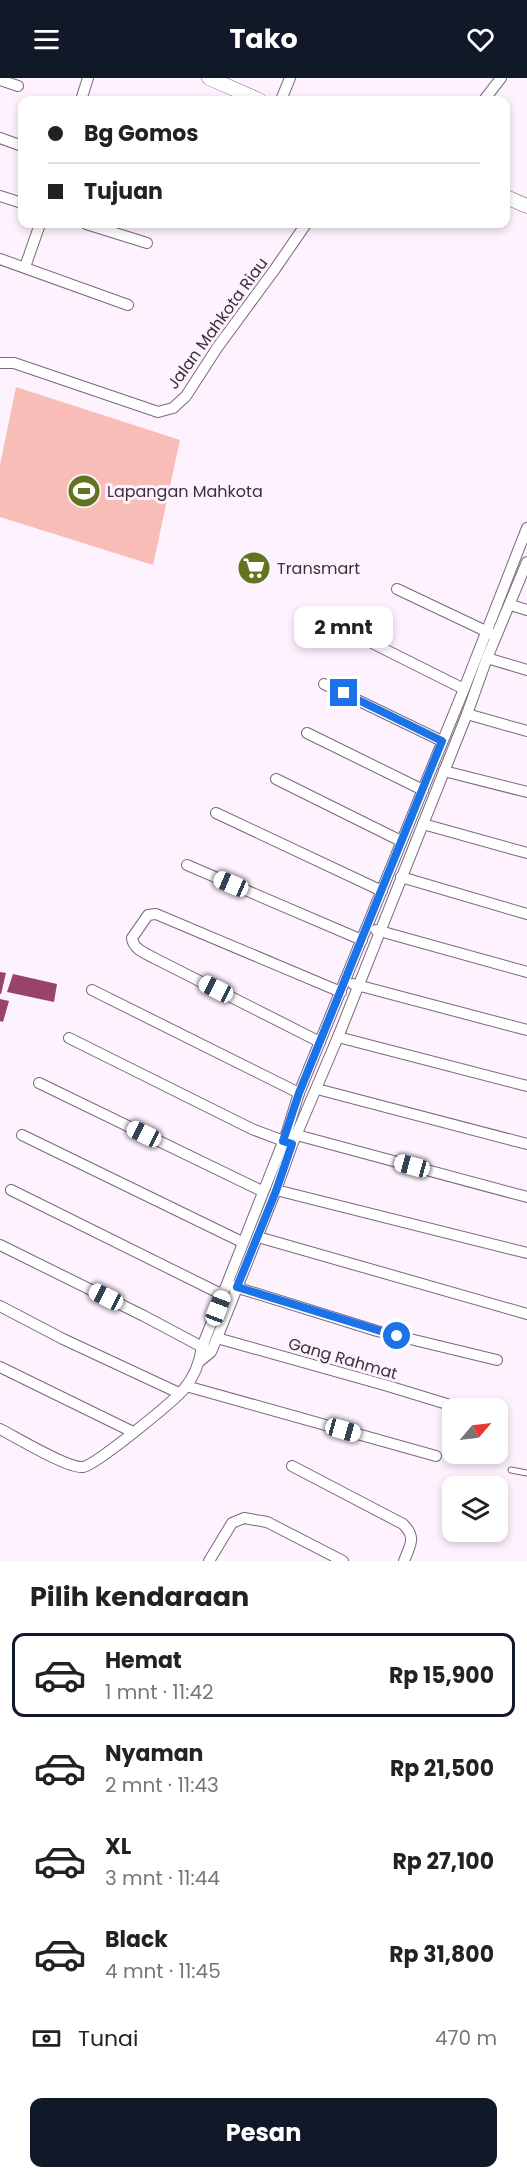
<!DOCTYPE html>
<html lang="id">
<meta charset="utf-8">
<style>
:root{--surface:#fff;--page:#f2f2f2;--text:#222;--muted:#767676;--line:#e0e0e0;--accent:#111827}
body{margin:0;font-family:Poppins,sans-serif;background:var(--page);color:var(--text);height:100vh;display:flex;flex-direction:column;font-size:22px;white-space:nowrap}
*{box-sizing:border-box;margin:0}
p{font-size:20px;color:var(--muted)}
.icon{flex:none;width:33px;height:33px;fill:none;stroke:currentColor;stroke-width:2;stroke-linecap:round;stroke-linejoin:round}
.map{position:relative;height:1483px;overflow:hidden}
.drawer{display:flex;flex-direction:column;background:var(--surface);flex:1}
.drawer>*{flex:none}
.guide{position:absolute;left:18px;top:18px;width:492px;height:132px;border-radius:12px;box-shadow:0 3px 9px #0003;display:grid;align-content:center;height:132px;padding:0 30px;background:var(--surface)}
.needle{width:39px;rotate:62deg}
.buttons{position:absolute;left:442px;top:1320px;display:grid;gap:12px}
.buttons a{display:grid;place-items:center;width:66px;height:66px;border-radius:12px;background:var(--surface);box-shadow:0 3px 9px #0003;font-size:30px}
.end{position:absolute;width:27px;height:27px;margin:-14px;border:8px solid #1a73e8;background:#fff;box-shadow:0 0 0 3px #fff}
.from{border-radius:50%}
.bubble{position:absolute;height:42px;border-radius:12px;background:var(--surface);box-shadow:0 3px 9px #0003;font-size:20px;font-weight:700;line-height:42px;text-align:center}
.car{position:absolute;width:18px;height:36px;margin:-18px -9px;border-radius:8px;box-shadow:0 0 4px 2px #0007;background:linear-gradient(#fff 24%,#345 0 40%,#fff 0 76%,#345 0 86%,#fff 0)}
.guide b{display:flex;align-items:center;gap:21px;height:57px;font-size:22px}
.guide b+b{border-top:2px solid var(--line)}
.guide i{width:15px;height:15px;background:var(--text)}
ul{padding:0;list-style:none}
li{display:flex;align-items:center;gap:18px;height:84px;margin:0 12px 9px;padding:0 18px;border:3px solid transparent;border-radius:12px}
li div{flex:1}
li b{display:block;font-size:22px}
li em{font-style:normal;font-weight:700}
li.selected{border-color:var(--accent)}
li>.icon{width:54px;height:54px;stroke-width:1.5}
h2{padding:0 30px;font-size:27px;line-height:72px}
.pay{display:flex;align-items:center;gap:15px;height:66px;padding:0 30px;font-size:22px}
.pay p{margin-inline-start:auto}
.button{display:flex;gap:12px;margin-top:auto;padding:12px 30px}
.button a{flex:1;height:69px;border-radius:12px;background:var(--accent);color:#fff;font-size:24px;font-weight:700;line-height:69px;text-align:center}
header{display:flex;justify-content:space-between;align-items:center;height:78px;padding:0 30px;background:var(--accent);color:#fff;font-size:27px;font-weight:700}
.map>svg:first-child{display:block}
</style>
<header><svg class="icon" aria-label="menu" viewBox="0 0 24 24"><path d="M4 6h16M4 12h16M4 18h16"/></svg>Tako<svg class="icon" aria-label="heart" viewBox="0 0 24 24"><path d="M12 20l-8-8c-3-5 5-10 8-4 3-6 11-1 8 4z"/></svg></header>
<div class="map">
<svg width="527" height="1483" viewBox="0 0 527 1483">
<rect width="100%" height="100%" fill="#fdf2fe"/>
<path fill="#f7bdb6" d="M16 309 180 362 153 487 0 439V387Z"/>
<g fill="#984367">
<path d="M0 894 6 895 1 916H0Z"/>
<path d="M13 896 57 906 54 924 7 914Z"/>
<path d="M0 921 9 923 3 944 0 943Z"/>
</g>
<g fill="none" stroke-linecap="round" stroke-linejoin="round">
<defs>
<path id="lane" d="M511 1392 527 1395"/>
<g id="street">
<path d="M0 2 18 8"/>
<path d="M81 22 88 0"/>
<path d="M281 22 290 0"/>
<path d="M484 22 501 0"/>
<path d="M0 60 22 68"/>
<path d="M0 118 22 125"/>
<path d="M86 146 147 165"/>
<path d="M0 181 128 227"/>
<path d="M25 189 40 146"/>
<path d="M0 285H14L158 334 173 330 186 318 217 270 275 191 306 146"/>
<path d="M397 511 492 556"/>
<path d="M511 527 527 532"/>
<path d="M360 559 464 611"/>
<path d="M487 580 527 592"/>
<path d="M324 606 442 663"/>
<path d="M467 636 527 653"/>
<path d="M307 655 423 712"/>
<path d="M444 693 527 714"/>
<path d="M276 701 401 763"/>
<path d="M216 735 382 813"/>
<path d="M423 746 527 775"/>
<path d="M187 787 362 862"/>
<path d="M401 799 527 836"/>
<path d="M376 852 527 894"/>
<path d="M353 906 527 952"/>
<path d="M92 912 299 1015"/>
<path d="M338 959 527 1008"/>
<path d="M69 960 252 1051 289 1065"/>
<path d="M320 964 154 880C145 875 133 871 132 860L148 837 156 836 341 914"/>
<path d="M39 1005 262 1113"/>
<path d="M317 1011 527 1066"/>
<path d="M293 1056 527 1119"/>
<path d="M22 1057 242 1164"/>
<path d="M11 1112 223 1217"/>
<path d="M276 1112 527 1175"/>
<path d="M258 1159 527 1236"/>
<path d="M0 1167 144 1238 206 1271"/>
<path d="M232 1208 377 1253 497 1282"/>
<path d="M0 1228 63 1261 179 1315"/>
<path d="M217 1260 388 1308 460 1330"/>
<path d="M200 1283 211 1274 217 1260 276 1112 292 1067 338 959 467 636 487 580 527 484"/>
<path d="M0 1289 133 1354"/>
<path d="M186 1308 436 1378"/>
<path d="M0 1351C16 1359 68 1391 83 1389 96 1387 174 1323 184 1311 194 1299 200 1283 202 1269L287 1054 299 1015 464 611 527 450"/>
<path d="M292 1388 403 1446C417 1460 410 1467 404 1483"/>
<path d="M209 1483 232 1445 244 1440 267 1444 343 1483"/>
</g>
<g id="secondary">
<path d="M209 0 259 22"/>
<path d="M506 119 527 128"/>
</g>
</defs>
<use href="#lane" stroke="#79697a" stroke-width="7"/>
<use href="#street" stroke="#79697a" stroke-width="12"/>
<use href="#secondary" stroke="#79697a" stroke-width="15"/>
<use href="#lane" stroke="#fff" stroke-width="5"/>
<use href="#street" stroke="#fff" stroke-width="10"/>
<use href="#secondary" stroke="#fff" stroke-width="14"/>
</g>
<g fill="none" stroke-linecap="round" stroke-linejoin="round">
<path stroke="#1a73e8" stroke-width="8" d="M344 615 442 663 299 1015 283 1063 292 1066 276 1113 237 1209 397 1258"/>
</g>
<defs>
<symbol id="stadium-disc" viewBox="-11 -11 22 22"><circle r="9.5" fill="#647320" stroke="#fdf2fe"/><path d="M0-5a6.5 5 0 1 0 0 10a6.5 5 0 1 0 0-10ZM-3.5-1.8h7v3.6h-7Z" fill="#fff"/></symbol>
<symbol id="supermarket-disc" viewBox="-11 -11 22 22"><circle r="9.5" fill="#647320" stroke="#fdf2fe"/><path d="M-6-5.5h2.5l.6 2H6L4.5 2H-2.5L-4.4-4H-6ZM-1.5 3.2a1.3 1.3 0 1 0 .1 0ZM3 3.2a1.3 1.3 0 1 0 .1 0Z" fill="#fff"/></symbol>
</defs>
<g fill-rule="evenodd">
<use href="#stadium-disc" x="65" y="394" width="38" height="38"/>
<use href="#supermarket-disc" x="235" y="471" width="38" height="38"/>
</g>
<g text-anchor="middle" stroke-width="6" stroke-linejoin="round" paint-order="stroke">
<g font-size="16" fill="#39323a" stroke="#fdf2fe">
<text transform="translate(217 245) rotate(-54)" y="6">Jalan Mahkota Riau</text>
<text transform="translate(343 1280) rotate(16)" y="6">Gang Rahmat</text>
</g>
<g font-size="16" fill="#39323a" stroke="#fdf2fe" text-anchor="start">
<text x="107" y="419">Lapangan Mahkota</text>
<text x="277" y="496">Transmart</text>
</g>
</g>
</svg>
<div class="buttons">
<a><svg class="needle" viewBox="-14 -14 28 28"><path d="M0-13l5 13h-10z" fill="#e53935"/><path d="M0 13l5-13h-10z" fill="#767676"/></svg></a>
<a><svg class="icon" aria-label="layers" viewBox="0 0 24 24"><path d="M12 4l9 5-9 5-9-5zM3 14l9 5 9-5"/></svg></a>
</div>
<i class="end from" style="left:397px;top:1258px"></i>
<i class="end" style="left:344px;top:615px"></i>
<div class="bubble" style="left:294px;top:528px;width:99px">2 mnt</div>
<i class="car" style="left:231px;top:806px;rotate:293deg"></i>
<i class="car" style="left:216px;top:911px;rotate:297deg"></i>
<i class="car" style="left:144px;top:1056px;rotate:296deg"></i>
<i class="car" style="left:412px;top:1088px;rotate:285deg"></i>
<i class="car" style="left:106px;top:1219px;rotate:297deg"></i>
<i class="car" style="left:218px;top:1230px;rotate:21deg"></i>
<i class="car" style="left:343px;top:1352px;rotate:106deg"></i>
<div class="guide">
<b><i class="from"></i>Bg Gomos</b>
<b><i></i>Tujuan</b>
</div>
</div>
<section class="drawer">
<h2>Pilih kendaraan</h2>
<ul>
<li class="selected"><svg class="icon" aria-label="car" viewBox="0 0 24 24"><path d="M5 17H2v-5l4-1 3-4h7l3 4 3 1v5h-3M9 17h6M6 11h13"/><circle cx="7" cy="17" r="2"/><circle cx="17" cy="17" r="2"/></svg><div><b>Hemat</b><p>1 mnt · 11:42</p></div><em>Rp 15,900</em></li>
<li><svg class="icon" aria-label="car" viewBox="0 0 24 24"><path d="M5 17H2v-5l4-1 3-4h7l3 4 3 1v5h-3M9 17h6M6 11h13"/><circle cx="7" cy="17" r="2"/><circle cx="17" cy="17" r="2"/></svg><div><b>Nyaman</b><p>2 mnt · 11:43</p></div><em>Rp 21,500</em></li>
<li><svg class="icon" aria-label="car" viewBox="0 0 24 24"><path d="M5 17H2v-5l4-1 3-4h7l3 4 3 1v5h-3M9 17h6M6 11h13"/><circle cx="7" cy="17" r="2"/><circle cx="17" cy="17" r="2"/></svg><div><b>XL</b><p>3 mnt · 11:44</p></div><em>Rp 27,100</em></li>
<li><svg class="icon" aria-label="car" viewBox="0 0 24 24"><path d="M5 17H2v-5l4-1 3-4h7l3 4 3 1v5h-3M9 17h6M6 11h13"/><circle cx="7" cy="17" r="2"/><circle cx="17" cy="17" r="2"/></svg><div><b>Black</b><p>4 mnt · 11:45</p></div><em>Rp 31,800</em></li>
</ul>
<div class="pay"><svg class="icon" aria-label="cash" viewBox="0 0 24 24"><path d="M3 7h18v10H3z"/><circle cx="12" cy="12" r="2"/></svg>Tunai<p>470 m</p></div>
<div class="button"><a>Pesan</a></div>
</section>
